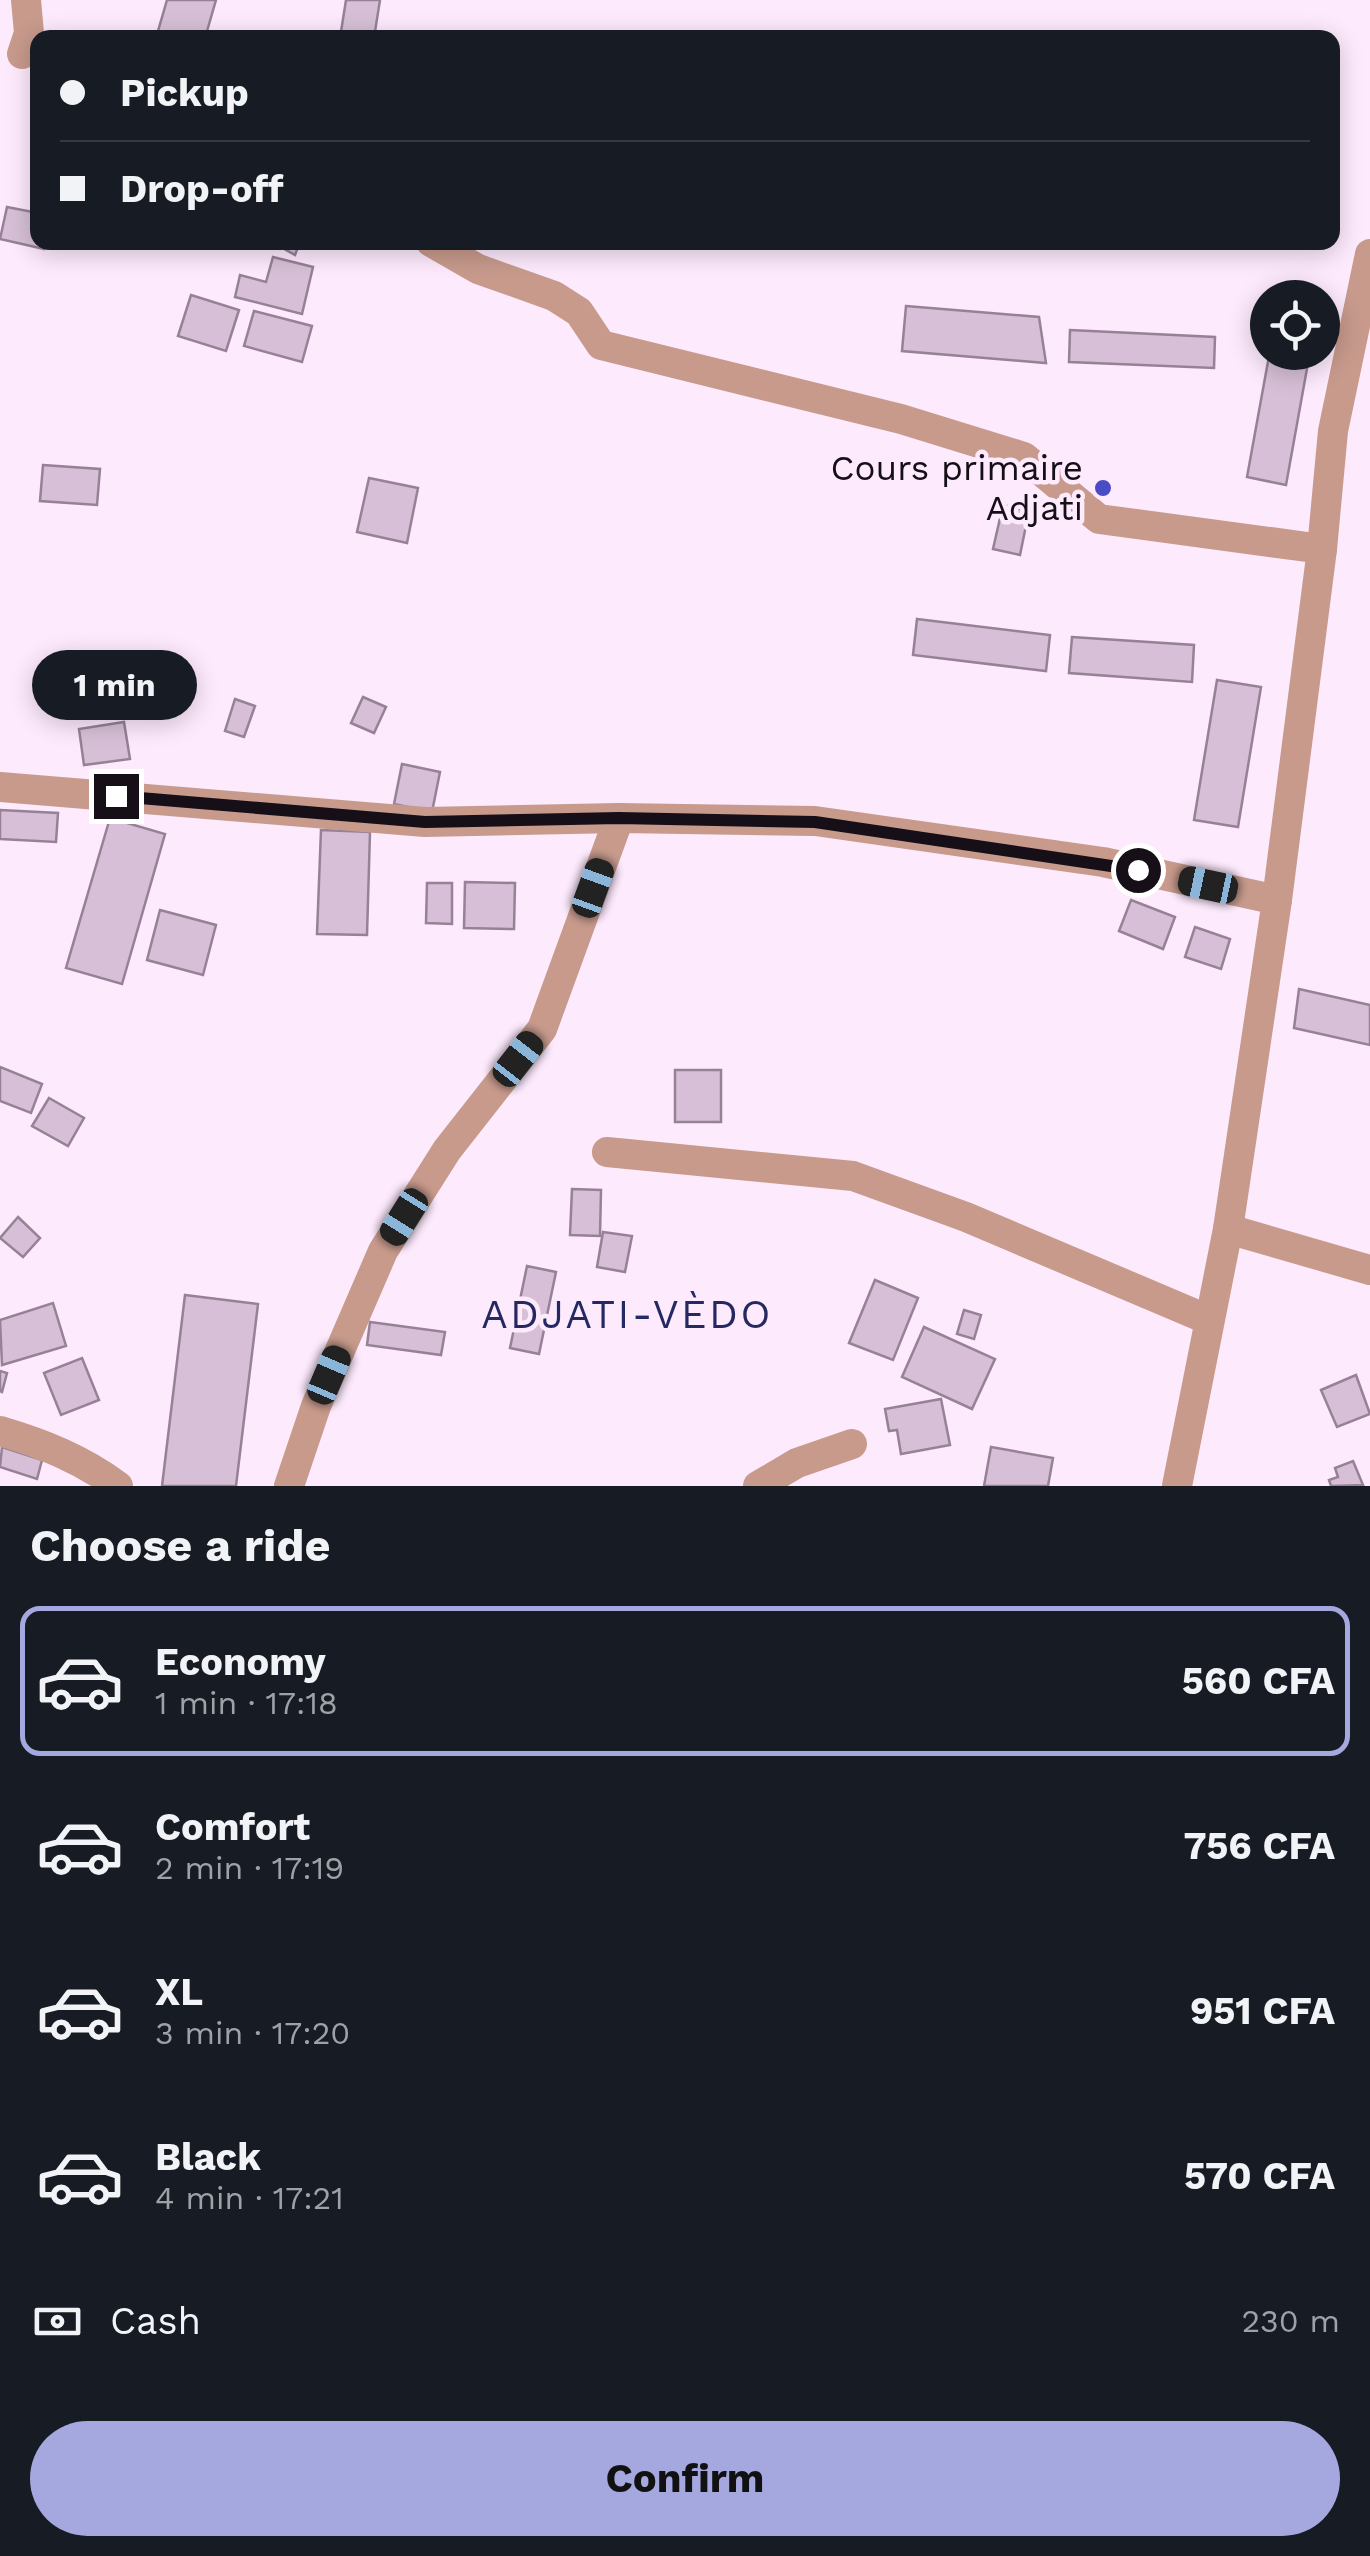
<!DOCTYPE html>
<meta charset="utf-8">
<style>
:root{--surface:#171b24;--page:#242831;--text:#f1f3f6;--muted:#9ea1a6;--line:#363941;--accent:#a5a8df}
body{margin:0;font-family:"Work Sans",sans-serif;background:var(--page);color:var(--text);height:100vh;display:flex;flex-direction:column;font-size:38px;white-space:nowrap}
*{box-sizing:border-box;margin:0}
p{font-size:32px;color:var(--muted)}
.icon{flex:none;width:55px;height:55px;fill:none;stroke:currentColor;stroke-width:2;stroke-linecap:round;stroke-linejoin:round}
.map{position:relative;height:1486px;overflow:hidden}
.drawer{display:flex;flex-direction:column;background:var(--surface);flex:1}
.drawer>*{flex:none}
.banner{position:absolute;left:30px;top:30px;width:1310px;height:220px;border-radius:20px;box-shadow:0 5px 25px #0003;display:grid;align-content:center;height:220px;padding:0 30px;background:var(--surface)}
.buttons{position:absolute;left:1250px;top:280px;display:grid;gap:20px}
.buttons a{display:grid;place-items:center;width:90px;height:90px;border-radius:50%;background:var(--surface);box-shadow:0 5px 25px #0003;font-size:50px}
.end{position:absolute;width:45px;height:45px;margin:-22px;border:12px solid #160f17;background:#fff;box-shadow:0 0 0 5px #fff}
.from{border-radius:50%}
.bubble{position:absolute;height:70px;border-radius:35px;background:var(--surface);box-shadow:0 5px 25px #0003;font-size:32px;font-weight:700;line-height:70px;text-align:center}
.car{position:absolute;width:30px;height:60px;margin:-30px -15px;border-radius:12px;box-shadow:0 0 8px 2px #0007;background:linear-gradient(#222 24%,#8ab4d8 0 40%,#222 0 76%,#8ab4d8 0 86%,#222 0)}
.banner b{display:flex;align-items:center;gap:35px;height:95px;font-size:38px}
.banner b+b{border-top:2px solid var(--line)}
.banner i{width:25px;height:25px;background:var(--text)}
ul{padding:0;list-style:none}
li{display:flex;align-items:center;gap:30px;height:150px;margin:0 20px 15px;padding:0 10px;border:5px solid transparent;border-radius:20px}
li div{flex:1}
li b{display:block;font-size:38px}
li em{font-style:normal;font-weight:700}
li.selected{border-color:var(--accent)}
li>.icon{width:90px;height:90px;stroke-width:1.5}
h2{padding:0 30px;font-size:45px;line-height:120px}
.pay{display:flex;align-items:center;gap:25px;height:110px;padding:0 30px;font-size:38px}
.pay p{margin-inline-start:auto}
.button{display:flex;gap:20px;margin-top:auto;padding:20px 30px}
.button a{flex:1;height:115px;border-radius:60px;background:var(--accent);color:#111;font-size:40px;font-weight:700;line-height:115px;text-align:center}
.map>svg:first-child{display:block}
</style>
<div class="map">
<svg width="1370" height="1486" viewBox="0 0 1370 1486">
<rect width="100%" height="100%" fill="#fdeafd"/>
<g fill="#d7c0d7" stroke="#978197" stroke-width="2.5">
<path d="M167 0H216L205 38H156Z"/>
<path d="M346 0H380L374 38H340Z"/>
<path d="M7 207 38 213V242H46L44 249 0 239Z"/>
<path d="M272 242H300L295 255Z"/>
<path d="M273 257 313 267 302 314 235 297 240 275 266 282Z"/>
<path d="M191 295 239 310 226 351 178 336Z"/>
<path d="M906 306 1039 317 1046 363 902 351Z"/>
<path d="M254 311 312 326 302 362 244 346Z"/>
<path d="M1070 330 1215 337 1214 368 1069 362Z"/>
<path d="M1269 356 1308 363 1286 485 1247 477Z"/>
<path d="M43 465 100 469 97 505 40 501Z"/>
<path d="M369 478 418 488 407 543 357 532Z"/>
<path d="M1003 505 1029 511 1020 555 993 549Z"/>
<path d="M917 619 1050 635 1046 671 913 655Z"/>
<path d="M1072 637 1194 645 1192 682 1069 673Z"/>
<path d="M1217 680 1261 687 1238 827 1194 820Z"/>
<path d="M363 697 386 707 374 733 351 723Z"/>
<path d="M235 699 255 706 244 737 225 731Z"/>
<path d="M124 722 130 759 84 765 79 729Z"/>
<path d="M402 764 440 772 432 812 394 804Z"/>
<path d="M0 810 58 813 56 842 0 839Z"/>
<path d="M110 818 165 834 122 984 66 968Z"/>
<path d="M321 830 370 832 367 935 317 934Z"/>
<path d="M465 882 515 883 514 929 464 928Z"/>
<path d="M427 883H452V924L426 923Z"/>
<path d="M1131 900 1175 917 1163 949 1119 931Z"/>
<path d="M160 910 216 925 203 975 147 960Z"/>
<path d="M1195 927 1230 939 1221 969 1185 957Z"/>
<path d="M1299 989 1370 1005V1045L1294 1028Z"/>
<path d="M0 1067 42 1084 31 1113 0 1101Z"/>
<rect x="675" y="1070" width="46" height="52"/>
<path d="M49 1098 84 1118 68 1146 32 1126Z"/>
<path d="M572 1189 601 1190 600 1236 570 1235Z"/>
<path d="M18 1217 40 1238 23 1257 0 1238Z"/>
<path d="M603 1232 632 1236 625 1272 597 1267Z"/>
<path d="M527 1266 556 1272 539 1354 510 1348Z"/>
<path d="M875 1280 918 1298 893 1360 849 1343Z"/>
<path d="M185 1295 258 1304 236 1486H162Z"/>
<path d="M53 1303 66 1346 2 1365 0 1320Z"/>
<path d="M964 1310 981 1315 974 1339 957 1334Z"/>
<path d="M370 1322 445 1332 441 1355 367 1345Z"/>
<path d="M924 1327 995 1359 972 1409 902 1377Z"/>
<path d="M82 1358 99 1400 61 1415 44 1373Z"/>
<path d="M0 1371 7 1373 2 1392 0 1391Z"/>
<path d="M1356 1375 1370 1414 1337 1427 1321 1390Z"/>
<path d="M941 1399 950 1445 901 1454 897 1430 889 1431 885 1409Z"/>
<path d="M2 1447 42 1460 37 1479 0 1467Z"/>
<path d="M991 1447 1053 1458 1048 1486H984Z"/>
<path d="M1353 1461 1363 1485 1331 1486 1329 1480 1338 1477 1335 1468Z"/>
</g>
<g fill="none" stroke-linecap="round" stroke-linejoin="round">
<g stroke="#c79a8c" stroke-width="30">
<path d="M22 54 29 33 26 0"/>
<path d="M431 242 478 269 554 296 579 312 601 345 901 419 1024 457 1099 519 1322 549"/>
<path d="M0 787 425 822 619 818 815 821 1103 862 1277 900"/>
<path d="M607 1152 853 1176 966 1217 1209 1320"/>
<path d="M1228 1229 1370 1270"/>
<path d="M0 1431C44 1444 81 1459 118 1486"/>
<path d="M289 1486 316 1406 383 1251 447 1150 542 1029 619 818"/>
<path d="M758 1486 797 1463 852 1444"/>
<path d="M1177 1486 1228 1229 1277 900 1322 549 1333 431 1370 254"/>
</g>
</g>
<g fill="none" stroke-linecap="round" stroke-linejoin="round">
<path stroke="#160f17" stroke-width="12" d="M116 796 425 822 619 818 815 822 1138 870"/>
</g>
<circle fill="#494cc2" stroke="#fdeafd" stroke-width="4" cx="1103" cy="488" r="10"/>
<g text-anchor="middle" stroke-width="9" stroke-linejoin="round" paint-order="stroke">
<g font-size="35" fill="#160f17" stroke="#fdeafd" text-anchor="end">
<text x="1083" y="480">Cours primaire<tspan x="1083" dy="40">Adjati</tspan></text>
</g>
<g font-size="40" letter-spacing="2.5" fill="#252962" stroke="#fdeafd">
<text x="627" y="1328">ADJATI-VÈDO</text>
</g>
</g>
</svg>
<div class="buttons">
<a><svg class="icon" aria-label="locate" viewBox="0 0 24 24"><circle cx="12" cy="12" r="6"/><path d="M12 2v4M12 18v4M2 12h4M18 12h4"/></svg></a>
</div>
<i class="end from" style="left:1138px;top:870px"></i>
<i class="end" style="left:116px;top:796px"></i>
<div class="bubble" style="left:32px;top:650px;width:165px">1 min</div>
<i class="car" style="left:1208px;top:885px;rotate:282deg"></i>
<i class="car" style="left:593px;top:888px;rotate:20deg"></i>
<i class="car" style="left:518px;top:1059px;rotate:38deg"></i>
<i class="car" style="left:404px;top:1217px;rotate:212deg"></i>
<i class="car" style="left:329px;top:1375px;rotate:23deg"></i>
<div class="banner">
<b><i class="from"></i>Pickup</b>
<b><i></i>Drop-off</b>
</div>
</div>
<section class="drawer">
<h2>Choose a ride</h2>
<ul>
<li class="selected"><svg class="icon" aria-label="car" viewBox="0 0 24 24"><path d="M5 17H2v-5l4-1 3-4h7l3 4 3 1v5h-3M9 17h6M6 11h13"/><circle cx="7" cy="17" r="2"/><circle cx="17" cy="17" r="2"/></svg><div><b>Economy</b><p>1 min · 17:18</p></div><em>560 CFA</em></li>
<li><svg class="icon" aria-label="car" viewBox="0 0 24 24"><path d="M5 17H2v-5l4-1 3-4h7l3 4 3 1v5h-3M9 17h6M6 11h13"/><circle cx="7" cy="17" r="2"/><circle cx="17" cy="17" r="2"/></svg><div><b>Comfort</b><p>2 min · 17:19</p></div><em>756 CFA</em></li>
<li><svg class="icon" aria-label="car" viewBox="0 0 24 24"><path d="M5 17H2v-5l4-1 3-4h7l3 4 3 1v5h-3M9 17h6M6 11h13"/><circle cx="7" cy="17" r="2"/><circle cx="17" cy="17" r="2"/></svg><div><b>XL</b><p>3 min · 17:20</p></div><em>951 CFA</em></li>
<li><svg class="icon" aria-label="car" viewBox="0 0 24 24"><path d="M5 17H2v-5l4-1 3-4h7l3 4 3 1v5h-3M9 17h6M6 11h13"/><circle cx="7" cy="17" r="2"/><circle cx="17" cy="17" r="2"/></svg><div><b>Black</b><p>4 min · 17:21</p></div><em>570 CFA</em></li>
</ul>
<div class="pay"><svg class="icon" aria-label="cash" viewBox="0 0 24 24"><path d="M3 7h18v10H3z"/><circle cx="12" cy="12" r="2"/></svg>Cash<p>230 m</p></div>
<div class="button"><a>Confirm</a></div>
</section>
